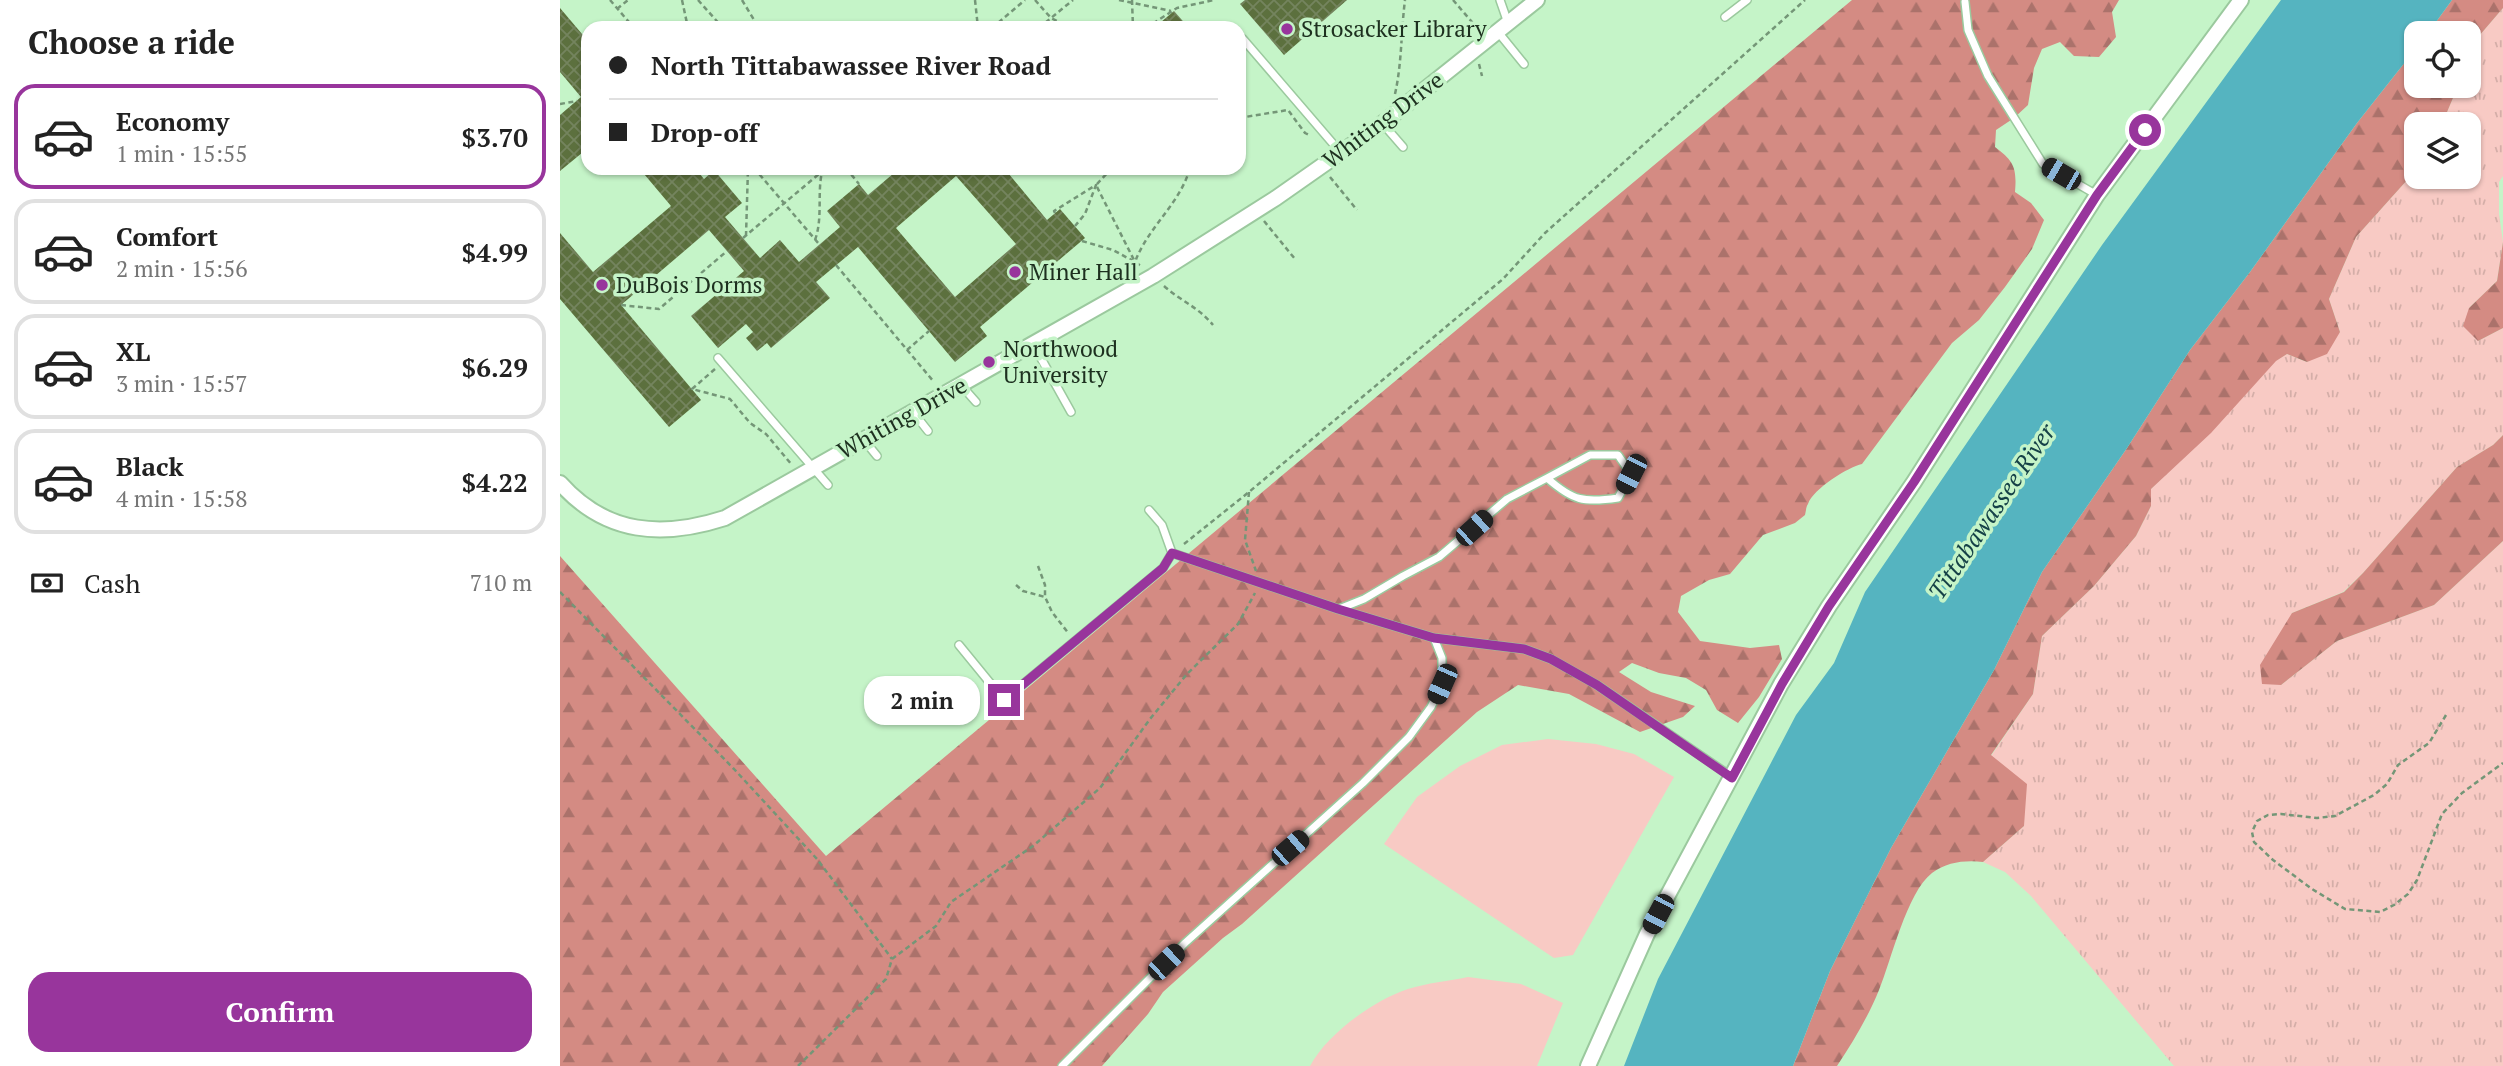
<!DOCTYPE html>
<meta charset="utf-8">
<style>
:root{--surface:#fff;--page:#f2f2f2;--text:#222;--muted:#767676;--line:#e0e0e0;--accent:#98359c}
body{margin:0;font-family:"PT Serif",serif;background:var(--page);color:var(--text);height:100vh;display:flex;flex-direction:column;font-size:26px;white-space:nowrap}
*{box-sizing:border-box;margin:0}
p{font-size:23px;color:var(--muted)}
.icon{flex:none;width:38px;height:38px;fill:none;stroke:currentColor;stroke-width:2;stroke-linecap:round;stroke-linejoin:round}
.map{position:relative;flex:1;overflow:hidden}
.sheet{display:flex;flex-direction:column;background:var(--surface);width:560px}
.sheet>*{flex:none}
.top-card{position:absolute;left:21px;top:21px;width:665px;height:154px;border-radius:21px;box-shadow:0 2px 5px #0004;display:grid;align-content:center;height:154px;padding:0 28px;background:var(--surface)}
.controls{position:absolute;left:1844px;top:21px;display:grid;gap:14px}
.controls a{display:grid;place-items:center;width:77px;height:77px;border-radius:14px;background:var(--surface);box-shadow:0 2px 5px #0004;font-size:35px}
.end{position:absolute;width:32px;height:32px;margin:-16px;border:9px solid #98359c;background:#fff;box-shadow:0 0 0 4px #fff}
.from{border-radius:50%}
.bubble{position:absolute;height:49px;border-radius:21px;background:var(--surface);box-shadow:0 2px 5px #0004;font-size:23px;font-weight:700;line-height:49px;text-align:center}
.car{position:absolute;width:21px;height:42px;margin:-21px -10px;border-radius:9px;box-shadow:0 0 5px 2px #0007;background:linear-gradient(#222 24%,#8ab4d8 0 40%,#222 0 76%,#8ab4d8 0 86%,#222 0)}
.top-card b{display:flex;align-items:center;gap:24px;height:66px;font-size:26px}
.top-card b+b{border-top:2px solid var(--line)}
.top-card i{width:18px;height:18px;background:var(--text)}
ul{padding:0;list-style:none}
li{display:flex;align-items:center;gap:21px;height:105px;margin:0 14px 10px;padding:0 14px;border:4px solid var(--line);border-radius:21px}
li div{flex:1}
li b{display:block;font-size:26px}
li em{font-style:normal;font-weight:700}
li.selected{border-color:var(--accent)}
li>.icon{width:63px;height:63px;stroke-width:1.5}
h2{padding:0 28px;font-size:32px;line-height:84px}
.pay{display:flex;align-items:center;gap:18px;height:77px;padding:0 28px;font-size:26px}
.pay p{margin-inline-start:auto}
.button{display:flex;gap:14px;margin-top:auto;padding:14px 28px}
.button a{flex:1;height:80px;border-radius:21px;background:var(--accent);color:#fff;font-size:28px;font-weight:700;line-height:80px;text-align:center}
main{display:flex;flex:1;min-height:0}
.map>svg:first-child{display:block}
</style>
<main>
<section class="sheet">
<h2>Choose a ride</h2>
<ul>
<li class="selected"><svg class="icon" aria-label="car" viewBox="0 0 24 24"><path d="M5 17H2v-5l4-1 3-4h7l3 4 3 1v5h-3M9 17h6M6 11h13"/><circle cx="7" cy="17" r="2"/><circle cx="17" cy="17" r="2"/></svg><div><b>Economy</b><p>1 min · 15:55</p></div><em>$3.70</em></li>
<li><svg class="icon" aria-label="car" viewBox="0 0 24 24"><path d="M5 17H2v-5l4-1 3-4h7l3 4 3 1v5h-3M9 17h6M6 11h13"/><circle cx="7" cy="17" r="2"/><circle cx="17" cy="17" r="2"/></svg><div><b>Comfort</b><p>2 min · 15:56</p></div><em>$4.99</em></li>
<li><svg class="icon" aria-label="car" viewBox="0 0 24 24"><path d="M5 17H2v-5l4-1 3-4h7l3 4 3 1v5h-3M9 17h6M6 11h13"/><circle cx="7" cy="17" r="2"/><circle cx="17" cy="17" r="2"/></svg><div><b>XL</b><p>3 min · 15:57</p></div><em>$6.29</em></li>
<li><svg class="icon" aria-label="car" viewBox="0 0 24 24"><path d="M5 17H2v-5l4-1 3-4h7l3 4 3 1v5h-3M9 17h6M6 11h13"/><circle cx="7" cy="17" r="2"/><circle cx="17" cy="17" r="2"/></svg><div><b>Black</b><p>4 min · 15:58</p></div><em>$4.22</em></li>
</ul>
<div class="pay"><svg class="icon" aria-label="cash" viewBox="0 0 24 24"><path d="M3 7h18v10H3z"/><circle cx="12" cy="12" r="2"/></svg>Cash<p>710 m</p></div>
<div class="button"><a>Confirm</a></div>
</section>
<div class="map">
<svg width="1943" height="1066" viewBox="0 0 1943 1066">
<defs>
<pattern id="grass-tufts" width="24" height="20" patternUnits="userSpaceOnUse" patternTransform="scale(1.75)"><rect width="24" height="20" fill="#f8cac4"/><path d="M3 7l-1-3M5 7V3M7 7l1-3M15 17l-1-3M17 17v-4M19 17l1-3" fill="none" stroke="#d4aea8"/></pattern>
<pattern id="forest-firs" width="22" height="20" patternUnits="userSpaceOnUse" patternTransform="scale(1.75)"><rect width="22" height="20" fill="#d48b83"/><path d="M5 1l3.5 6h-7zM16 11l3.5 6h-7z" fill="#ab726b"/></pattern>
<pattern id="building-cross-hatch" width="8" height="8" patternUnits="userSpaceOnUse" patternTransform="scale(1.75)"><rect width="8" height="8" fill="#5c703e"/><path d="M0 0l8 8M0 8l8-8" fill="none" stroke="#74845e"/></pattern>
</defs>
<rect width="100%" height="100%" fill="#c5f4c8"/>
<path fill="url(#grass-tufts)" d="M1943 8V176L1939 182V214L1943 242 1937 281 1909 308 1918 341 1943 328V435L1933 445 1897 467 1803 573 1783 592 1732 613 1721 685 1777 641 1874 605 1943 541V1066H1614L1471 896 1445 872 1423 862 1464 826 1431 756 1473 694 1482 636 1534 586 1576 536 1591 506V489L1715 361 1727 354 1747 362 1780 332 1769 299 1796 237 1857 169V177H1909V124H1882L1898 86H1909V54L1913 43Z"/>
<g fill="url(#forest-firs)">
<path d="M1292 0H1559L1552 12 1556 37 1539 57 1514 56 1500 42 1482 49 1474 68 1468 105 1454 118 1436 130 1435 147C1454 161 1457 168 1455 192L1471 203 1484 220 1472 249 1445 287 1419 320 1392 343 1302 464C1288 467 1253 489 1248 504 1246 507 1246 511 1245 515L1235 523 1203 535 1170 574 1149 580 1121 596 1118 612 1140 641 1190 648 1219 645 1222 659 1199 697 1178 723 1157 710 1146 690 1126 678 1099 673 1072 663 1059 672 1091 692 1135 706 1123 717 1080 732 1009 694 958 685 917 712 682 924 663 938 603 992 588 1014 542 1066H0V556L266 856Z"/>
<path d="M1892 0H1943V8L1913 43 1909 54V33H1868Z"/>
<path d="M1857 47V86H1898L1882 124H1857V169L1796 237 1769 299 1780 332 1767 354 1747 362 1727 354 1716 361 1651 433 1591 489V506L1576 536 1534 586 1482 636 1473 694 1431 755 1467 784 1464 826 1423 862C1405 860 1387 862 1372 873 1347 892 1331 961 1319 990 1308 1017 1293 1042 1277 1066H1233L1270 971 1331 848 1434 670 1482 572 1567 448 1630 350 1690 272 1797 123Z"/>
<path d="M1943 242V328L1918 341 1903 326 1909 308 1937 281Z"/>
<path d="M1943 435V541L1874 605 1777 641 1721 685 1702 684 1700 665 1732 613 1784 592 1803 573 1897 467 1933 445Z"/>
</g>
<g fill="#f8cac4">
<path d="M988 739 1036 744 1074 754 1114 777 1013 955 994 958 824 844 857 797 900 766 942 745Z"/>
<path d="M908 977 961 984 1003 1003 977 1066H750C767 1034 814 1000 848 989 867 983 889 981 908 977Z"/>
</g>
<path fill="#55b4c0" d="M1721 0H1892L1868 33H1857V47L1797 123 1690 272 1630 350 1567 448 1482 572 1434 670 1331 848 1270 971 1233 1066H1064L1098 979 1236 715 1274 663 1305 592 1542 245Z"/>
<g fill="url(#building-cross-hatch)" fill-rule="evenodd">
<path d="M685 0H787L724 55 680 4Z"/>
<path d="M0 8 28 41V148L0 171V115L21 97 0 72Z"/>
<path d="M614 11 629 28H594Z"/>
<path d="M79 168H135L144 179 154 170 182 203 165 217 200 258 220 240 239 262 280 227 267 211 299 184 308 195 340 168H444L487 220 500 209 525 238 420 327 427 336 395 362 298 247 256 282 270 298 211 348 207 343 197 351 186 338 193 332 186 324 158 348 131 316 184 271 149 230 61 305 141 400 109 427 0 299V233L33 272 111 206ZM396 176 456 244 395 297 336 228Z"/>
</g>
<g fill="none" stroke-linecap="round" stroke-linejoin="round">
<defs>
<g id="lane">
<path d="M940 0 948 23"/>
<path d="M1405 2 1408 30 1428 76 1483 164 1537 195"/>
<path d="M1165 17 1187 0"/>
<path d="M938 32 964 64"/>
<path d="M679 42 683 39 781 153"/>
<path d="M823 124 843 147"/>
<path d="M473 344 511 412"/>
<path d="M158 358 268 485"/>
<path d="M401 385 416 402"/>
<path d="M353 412 368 431"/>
<path d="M304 440 317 456"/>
<path d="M612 553 778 609 874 638 964 649 991 659 1037 685 1172 777"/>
<path d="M779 609 804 599 843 576 879 557 947 499 987 478C1013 501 1024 503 1058 498L1071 474 1058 455H1030L987 478"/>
<path d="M399 645 444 700 603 568 612 553 602 525 589 510"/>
<path d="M502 1066 625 943 803 783 849 737 871 707 882 684V658L874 638"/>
</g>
<g id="street">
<path d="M0 483C46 535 103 538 165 518L593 276 716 198 823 123 977 0"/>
<path d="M1028 1066 1087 934 1221 684 1269 606 1354 482 1537 195 1681 0"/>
</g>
</defs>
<use href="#lane" stroke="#9bc99e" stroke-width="10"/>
<use href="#street" stroke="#9bc99e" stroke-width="18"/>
<g stroke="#749677" stroke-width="2.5" stroke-dasharray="5 3.5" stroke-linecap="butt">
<path d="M50 0 74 28"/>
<path d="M122 0 128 28"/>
<path d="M138 0 163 28"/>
<path d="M182 0 199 28"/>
<path d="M415 0 418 28"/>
<path d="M475 0 491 18 513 0"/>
<path d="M559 0 611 11"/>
<path d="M572 0 573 28"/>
<path d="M893 0 918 29"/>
<path d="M57 9 68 0"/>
<path d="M432 28 465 0"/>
<path d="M479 28 491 18 511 28"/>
<path d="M586 28 617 8 654 0"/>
<path d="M919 64 922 76"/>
<path d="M835 94C842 63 841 31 845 0"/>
<path d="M0 104 17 101"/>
<path d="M679 118 728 110 745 133 751 136"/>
<path d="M194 168 259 244"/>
<path d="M286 168 299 184"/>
<path d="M552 168 536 185 575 262 581 266"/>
<path d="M154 170 157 168"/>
<path d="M770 177 797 210"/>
<path d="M495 213 494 211 536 185 525 214 515 226"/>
<path d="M704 221 735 259"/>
<path d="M186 236 188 168"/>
<path d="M183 238 266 168"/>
<path d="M255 240C263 218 257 194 262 172"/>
<path d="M522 241 553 250 575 262C588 227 620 204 630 168"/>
<path d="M276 265 374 382"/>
<path d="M604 286C622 302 637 306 653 325"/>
<path d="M61 305 99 309 167 251"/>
<path d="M347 350 369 331"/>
<path d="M155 369 132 389 170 399 190 423 206 434 232 465"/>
<path d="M689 492 685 540 696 571"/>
<path d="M624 544 689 492 943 279 985 233 1245 0"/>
<path d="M478 566 485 585V597"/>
<path d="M456 585 463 591 485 597 492 612 509 634"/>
<path d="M0 592 174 769 257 859 332 959"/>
<path d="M1886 715 1869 743 1838 765 1827 784 1814 795 1775 816 1757 818 1721 814 1708 815 1697 821 1692 832 1694 842 1713 860 1752 889 1785 909 1820 912 1834 905 1848 894 1857 880 1882 814 1902 793 1943 763"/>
<path d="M238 1066 326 979 332 959 376 926 391 902 473 846 540 788 590 719 627 674 678 624 695 593"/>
</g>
<use href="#lane" stroke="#fff" stroke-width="7"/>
<use href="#street" stroke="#fff" stroke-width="14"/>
</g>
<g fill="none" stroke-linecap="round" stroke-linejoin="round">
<path stroke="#98359c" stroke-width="9" d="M444 700 603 568 612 553 778 609 874 638 964 649 991 659 1037 685 1172 778 1222 684 1269 606 1354 482 1537 195 1585 130"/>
</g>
<g fill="#98359c" stroke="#c5f4c8" stroke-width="2.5">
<circle cx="727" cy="29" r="7"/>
<circle cx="455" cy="272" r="7"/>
<circle cx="42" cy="285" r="7"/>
<circle cx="429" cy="362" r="7"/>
</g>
<g text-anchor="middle" stroke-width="7" stroke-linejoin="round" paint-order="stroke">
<g font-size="23" fill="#1d301f" stroke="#c5f4c8" text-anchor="start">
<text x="741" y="37">Strosacker Library</text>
<text x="469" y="280">Miner Hall</text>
<text x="56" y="293">DuBois Dorms</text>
<text x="443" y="357">Northwood<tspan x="443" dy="26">University</tspan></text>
</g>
<g font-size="23" fill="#1d301f" stroke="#c5f4c8">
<text transform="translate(823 120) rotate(-37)" y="8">Whiting Drive</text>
<text transform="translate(342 418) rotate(-29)" y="8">Whiting Drive</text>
</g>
<g font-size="24" font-style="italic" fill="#154147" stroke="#c5f4c8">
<text transform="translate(1432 512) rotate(-56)" y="8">Tittabawassee River</text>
</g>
</g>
</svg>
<div class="controls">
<a><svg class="icon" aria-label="locate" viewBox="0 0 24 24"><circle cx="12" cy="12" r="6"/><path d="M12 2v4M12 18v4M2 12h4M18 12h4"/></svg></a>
<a><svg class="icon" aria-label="layers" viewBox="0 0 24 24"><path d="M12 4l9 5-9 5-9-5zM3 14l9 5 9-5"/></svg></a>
</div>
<i class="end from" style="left:1585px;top:130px"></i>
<i class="end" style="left:444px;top:700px"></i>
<div class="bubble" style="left:304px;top:676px;width:116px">2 min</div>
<i class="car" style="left:1501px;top:174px;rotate:300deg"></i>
<i class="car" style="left:1071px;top:474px;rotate:207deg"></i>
<i class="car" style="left:914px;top:528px;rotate:48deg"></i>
<i class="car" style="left:882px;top:684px;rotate:204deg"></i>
<i class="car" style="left:730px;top:848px;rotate:49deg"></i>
<i class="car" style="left:1098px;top:914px;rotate:208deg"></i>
<i class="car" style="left:606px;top:962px;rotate:46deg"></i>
<div class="top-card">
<b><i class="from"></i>North Tittabawassee River Road</b>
<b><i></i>Drop-off</b>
</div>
</div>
</main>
